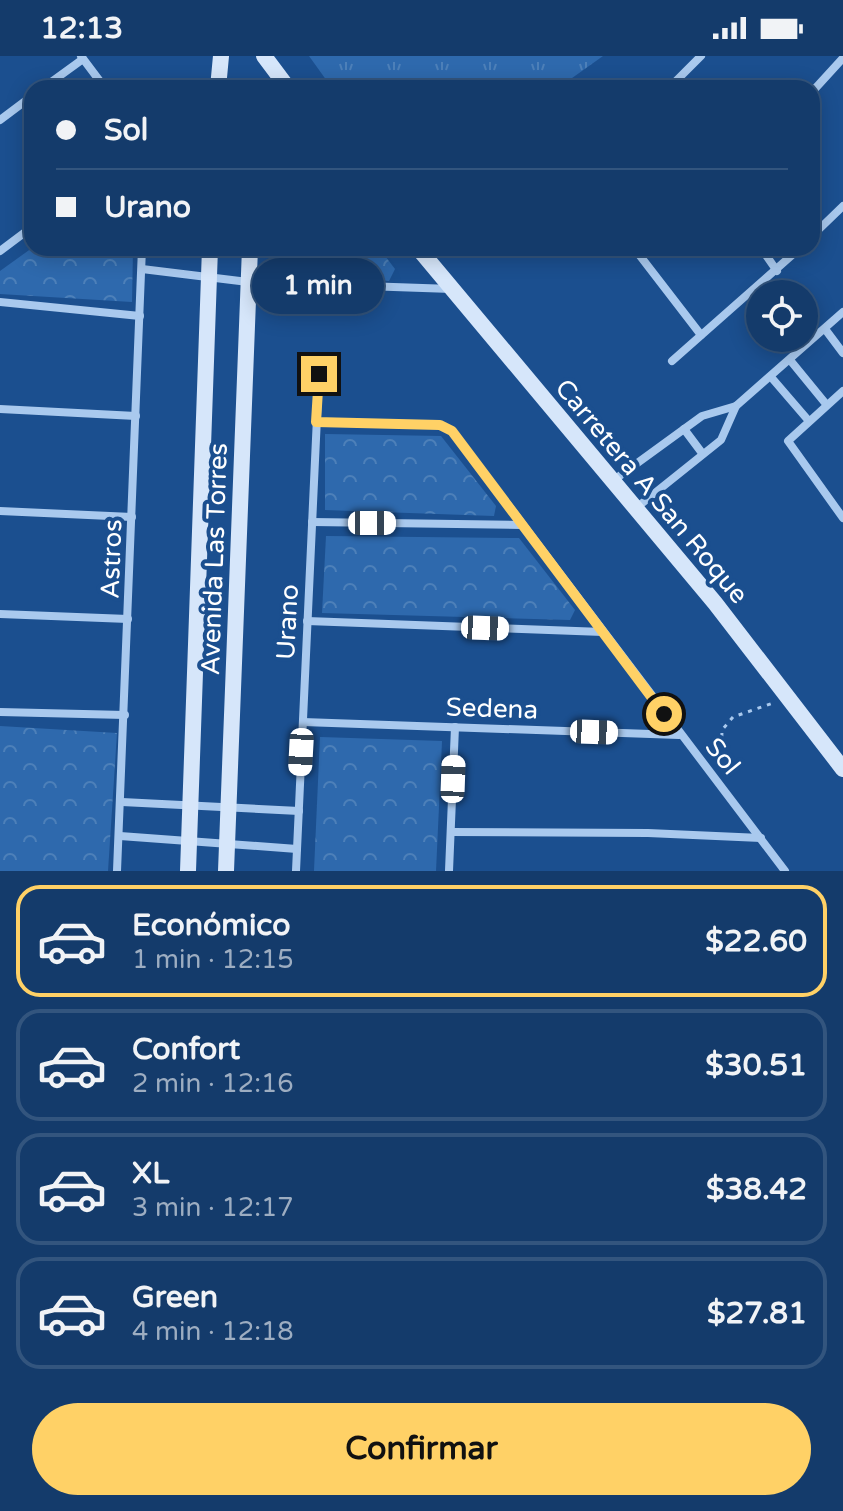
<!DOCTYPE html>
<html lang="es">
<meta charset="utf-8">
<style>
:root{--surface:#143b6b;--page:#1d4271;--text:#f1f3f6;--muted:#9dadc1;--line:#33557e;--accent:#ffd166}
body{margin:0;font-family:"Varela Round",sans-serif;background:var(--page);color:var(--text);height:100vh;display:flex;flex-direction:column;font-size:30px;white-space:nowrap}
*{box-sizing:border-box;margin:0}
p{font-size:26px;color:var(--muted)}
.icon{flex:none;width:44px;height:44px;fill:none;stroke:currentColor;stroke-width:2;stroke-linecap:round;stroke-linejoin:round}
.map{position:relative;height:815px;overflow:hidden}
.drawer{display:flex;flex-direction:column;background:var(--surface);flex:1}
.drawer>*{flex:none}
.hud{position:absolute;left:24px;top:24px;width:796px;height:176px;border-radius:24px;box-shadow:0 4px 20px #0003,0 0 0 2px var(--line);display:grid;align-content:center;height:176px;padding:0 32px;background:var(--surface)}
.fabs{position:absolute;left:746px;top:224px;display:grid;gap:16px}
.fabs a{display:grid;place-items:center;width:72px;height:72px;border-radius:50%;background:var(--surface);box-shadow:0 4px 20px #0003,0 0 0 2px var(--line);font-size:40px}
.end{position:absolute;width:36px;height:36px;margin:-18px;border:10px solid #ffd166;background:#111;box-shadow:0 0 0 4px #111}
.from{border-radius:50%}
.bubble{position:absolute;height:56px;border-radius:28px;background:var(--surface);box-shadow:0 4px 20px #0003,0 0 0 2px var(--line);font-size:26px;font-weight:700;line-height:56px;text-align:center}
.car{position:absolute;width:24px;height:48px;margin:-24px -12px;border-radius:10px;box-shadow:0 0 6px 2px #0007;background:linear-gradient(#fff 24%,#345 0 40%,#fff 0 76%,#345 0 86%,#fff 0)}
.hud b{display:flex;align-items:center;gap:28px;height:76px;font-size:30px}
.hud b+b{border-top:2px solid var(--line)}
.hud i{width:20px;height:20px;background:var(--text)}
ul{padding:14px 0 0;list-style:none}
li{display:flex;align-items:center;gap:24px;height:112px;margin:0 16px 12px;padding:0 16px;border:4px solid var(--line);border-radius:24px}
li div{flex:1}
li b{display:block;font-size:30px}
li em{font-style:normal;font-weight:700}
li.current{border-color:var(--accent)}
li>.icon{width:72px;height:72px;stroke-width:1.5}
.cta{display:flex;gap:16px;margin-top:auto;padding:16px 32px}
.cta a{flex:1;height:92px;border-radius:48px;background:var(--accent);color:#111;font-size:32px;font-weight:700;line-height:92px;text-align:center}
.status{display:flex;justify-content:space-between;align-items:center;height:56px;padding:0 40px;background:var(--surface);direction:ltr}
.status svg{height:22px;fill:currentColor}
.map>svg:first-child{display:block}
</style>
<div class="status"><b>12:13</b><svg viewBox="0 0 49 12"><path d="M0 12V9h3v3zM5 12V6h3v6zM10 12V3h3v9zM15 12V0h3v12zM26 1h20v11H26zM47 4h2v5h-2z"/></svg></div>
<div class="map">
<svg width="843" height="815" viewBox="0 0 843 815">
<defs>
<pattern id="grass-tufts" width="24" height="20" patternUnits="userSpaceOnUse" patternTransform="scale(2)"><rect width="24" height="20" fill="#2e69ad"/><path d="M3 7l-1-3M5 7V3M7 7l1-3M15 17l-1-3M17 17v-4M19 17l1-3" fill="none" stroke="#4d80b9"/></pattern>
<pattern id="forest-crowns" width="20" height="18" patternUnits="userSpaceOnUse" patternTransform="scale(2)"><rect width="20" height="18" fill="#2e69ad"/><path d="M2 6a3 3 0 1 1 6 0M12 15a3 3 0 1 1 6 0" fill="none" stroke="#4d80b9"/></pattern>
</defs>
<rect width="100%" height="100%" fill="#1b4f8f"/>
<path fill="url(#grass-tufts)" d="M309 0H603L558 32H332Z"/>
<g fill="url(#forest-crowns)">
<path d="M32 192H133L132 246 0 238V215Z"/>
<path d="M270 192H379L395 213 389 225 268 216Z"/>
<path d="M325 378 441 380 496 450 494 460 325 454Z"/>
<path d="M326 480 519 482 575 554 570 564 322 557Z"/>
<path d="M0 670 117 677 108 815H0Z"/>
<path d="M320 681 442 685 436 815H314Z"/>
</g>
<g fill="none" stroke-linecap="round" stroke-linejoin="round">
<path stroke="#a9c9ee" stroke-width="3" stroke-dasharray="4 6" stroke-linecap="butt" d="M721 711 722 674 733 661 773 647"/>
<g stroke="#a9c9ee" stroke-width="8">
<path d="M81 0 105 32"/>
<path d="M43 32 83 3"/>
<path d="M669 32 701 0"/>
<path d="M812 36 843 2"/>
<path d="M0 64 32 40"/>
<path d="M812 180 843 150"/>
<path d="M634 192 701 279"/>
<path d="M761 192 777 215"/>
<path d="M0 195 32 171"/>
<path d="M142 213 248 226 452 233"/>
<path d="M0 246 140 260"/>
<path d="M825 273 843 297"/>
<path d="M790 304 826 348"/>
<path d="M672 305 800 192"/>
<path d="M771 321 808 364"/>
<path d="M843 335 788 385 843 462"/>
<path d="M0 353 136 360"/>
<path d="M316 366 440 369 452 375 785 815"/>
<path d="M684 373 702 397"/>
<path d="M614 424 702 360 736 350 843 256"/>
<path d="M636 452 721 384 736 350"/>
<path d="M0 455 132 461"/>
<path d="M312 466 522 469"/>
<path d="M0 558 128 563"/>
<path d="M307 565 603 576"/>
<path d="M0 656 125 659"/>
<path d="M303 666 679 679"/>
<path d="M122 746 299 755"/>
<path d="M451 776 648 777 761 782"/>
<path d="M120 780 297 793"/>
<path d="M117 815 142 192"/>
<path d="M296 815 319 318"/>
<path d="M449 815 455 671"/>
</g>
<g stroke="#d6e6fa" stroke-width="16">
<path d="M264 0 288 32"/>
<path d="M218 32 221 0"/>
<path d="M418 192 715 547 843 713"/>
<path d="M188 815 210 192"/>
<path d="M226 815 250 192"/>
</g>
</g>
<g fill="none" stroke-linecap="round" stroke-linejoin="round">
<path stroke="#ffd166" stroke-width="10" d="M319 318 316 366 440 369 452 375 664 658"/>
</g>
<g text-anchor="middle" stroke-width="8" stroke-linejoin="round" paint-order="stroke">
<g font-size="26" fill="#fff" stroke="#1b4f8f">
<text transform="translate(652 435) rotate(50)" y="9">Carretera A San Roque</text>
<text transform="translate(111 503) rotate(-88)" y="9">Astros</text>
<text transform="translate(214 503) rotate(-88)" y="9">Avenida Las Torres</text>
<text transform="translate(287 566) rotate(-87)" y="9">Urano</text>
<text transform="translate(492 652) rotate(2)" y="9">Sedena</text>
<text transform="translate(723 700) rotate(51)" y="9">Sol</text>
</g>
</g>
</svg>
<div class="fabs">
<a><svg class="icon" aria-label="locate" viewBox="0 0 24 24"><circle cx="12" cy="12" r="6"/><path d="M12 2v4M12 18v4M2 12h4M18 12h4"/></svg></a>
</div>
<i class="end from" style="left:664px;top:658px"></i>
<i class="end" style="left:319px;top:318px"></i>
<div class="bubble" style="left:252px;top:202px;width:132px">1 min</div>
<i class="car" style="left:372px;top:467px;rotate:90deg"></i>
<i class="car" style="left:485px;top:572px;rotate:92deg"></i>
<i class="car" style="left:594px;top:676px;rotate:92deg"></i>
<i class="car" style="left:301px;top:696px;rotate:183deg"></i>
<i class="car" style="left:453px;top:723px;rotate:2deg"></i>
<div class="hud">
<b><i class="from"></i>Sol</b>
<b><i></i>Urano</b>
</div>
</div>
<section class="drawer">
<ul>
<li class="current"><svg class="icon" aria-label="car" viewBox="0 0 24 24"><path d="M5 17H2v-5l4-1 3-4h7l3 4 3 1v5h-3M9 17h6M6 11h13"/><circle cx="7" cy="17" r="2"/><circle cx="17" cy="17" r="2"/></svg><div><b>Económico</b><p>1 min · 12:15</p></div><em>$22.60</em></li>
<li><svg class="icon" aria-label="car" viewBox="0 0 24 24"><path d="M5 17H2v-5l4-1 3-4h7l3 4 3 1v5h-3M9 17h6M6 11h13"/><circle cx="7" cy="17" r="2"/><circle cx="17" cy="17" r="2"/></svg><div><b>Confort</b><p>2 min · 12:16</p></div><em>$30.51</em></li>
<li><svg class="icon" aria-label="car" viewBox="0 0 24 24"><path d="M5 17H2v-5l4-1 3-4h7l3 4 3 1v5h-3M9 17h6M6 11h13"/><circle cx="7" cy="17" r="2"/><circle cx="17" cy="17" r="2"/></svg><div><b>XL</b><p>3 min · 12:17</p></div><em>$38.42</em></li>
<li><svg class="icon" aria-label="car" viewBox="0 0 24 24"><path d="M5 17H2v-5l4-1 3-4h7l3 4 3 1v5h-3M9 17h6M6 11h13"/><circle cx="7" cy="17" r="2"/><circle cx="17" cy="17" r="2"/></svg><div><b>Green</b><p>4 min · 12:18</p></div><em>$27.81</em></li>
</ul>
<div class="cta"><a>Confirmar</a></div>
</section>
